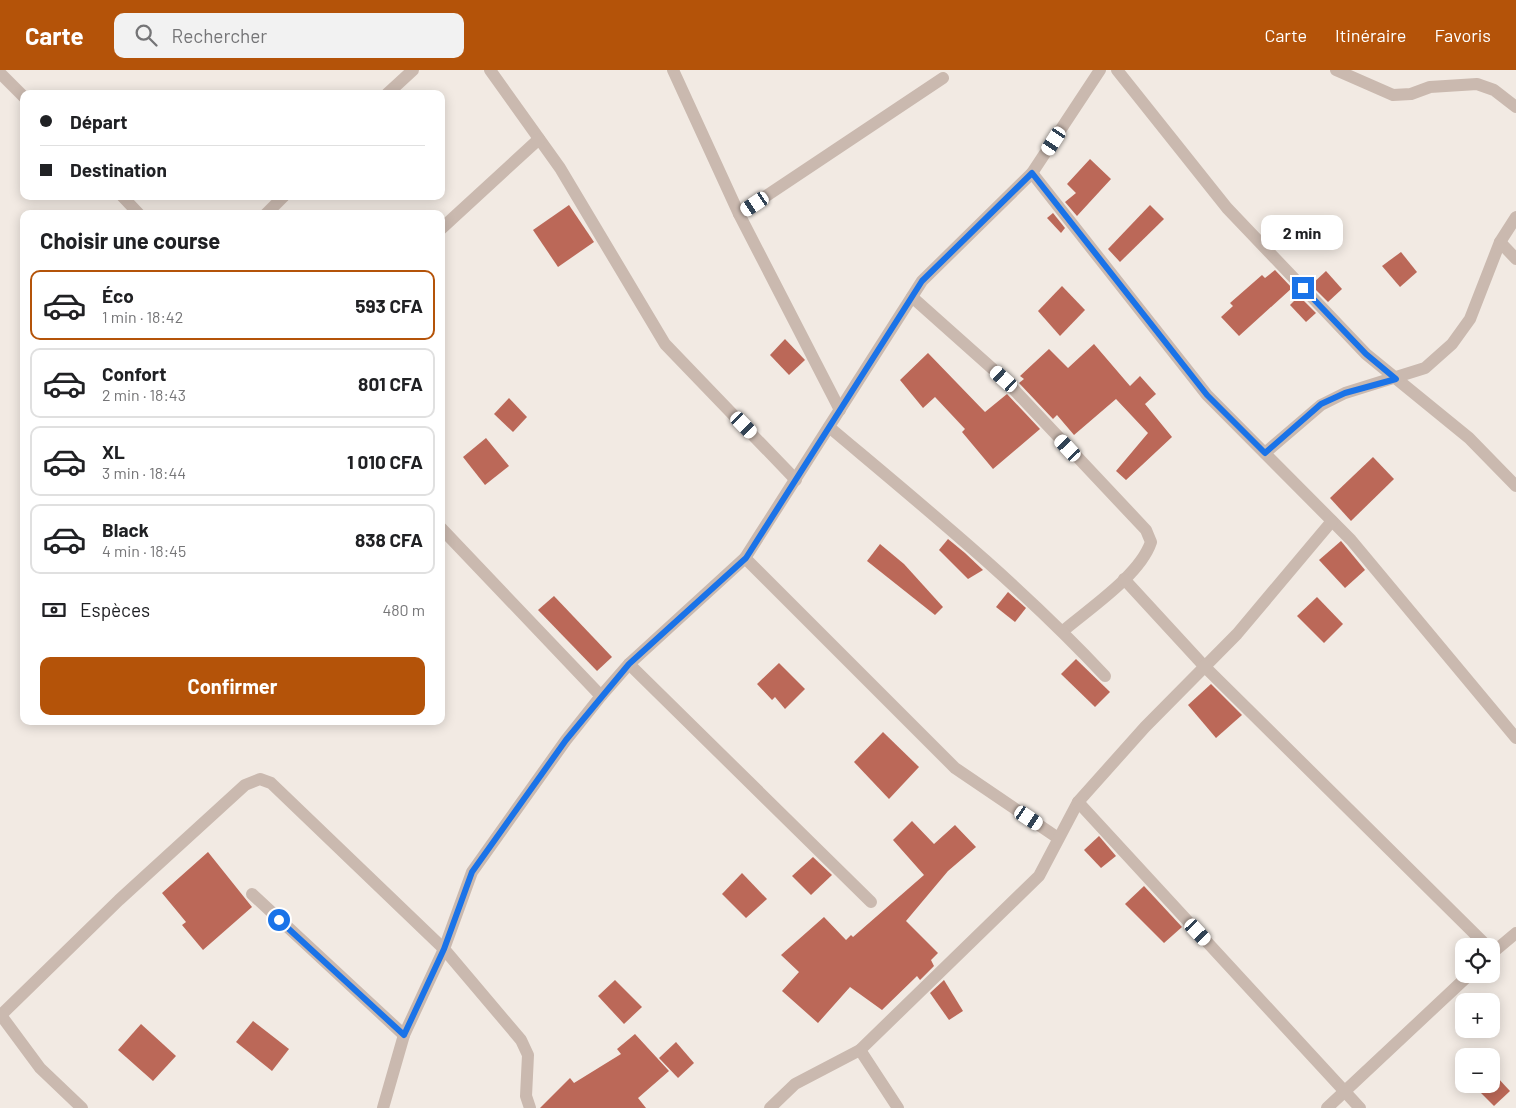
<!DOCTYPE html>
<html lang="fr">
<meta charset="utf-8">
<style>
:root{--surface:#fff;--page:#f2f2f2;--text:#202124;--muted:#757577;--line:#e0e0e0;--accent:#b45309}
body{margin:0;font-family:Barlow,sans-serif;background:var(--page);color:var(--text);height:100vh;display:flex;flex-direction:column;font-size:19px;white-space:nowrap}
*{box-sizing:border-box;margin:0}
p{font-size:16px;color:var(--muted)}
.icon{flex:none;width:28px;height:28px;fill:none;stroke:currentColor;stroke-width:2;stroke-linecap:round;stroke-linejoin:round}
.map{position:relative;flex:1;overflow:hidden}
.details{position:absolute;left:20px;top:140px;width:425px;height:515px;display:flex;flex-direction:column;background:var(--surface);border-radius:10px;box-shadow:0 2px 12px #0003}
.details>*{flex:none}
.guide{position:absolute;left:20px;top:20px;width:425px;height:110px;border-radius:10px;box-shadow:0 2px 12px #0003;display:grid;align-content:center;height:110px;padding:0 20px;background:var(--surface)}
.tools{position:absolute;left:1455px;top:868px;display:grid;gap:10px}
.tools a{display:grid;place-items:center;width:45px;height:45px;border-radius:10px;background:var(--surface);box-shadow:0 2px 12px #0003;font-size:25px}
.end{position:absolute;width:22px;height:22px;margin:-11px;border:6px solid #1a73e8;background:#fff;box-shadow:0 0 0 2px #fff}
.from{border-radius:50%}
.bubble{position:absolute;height:35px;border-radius:10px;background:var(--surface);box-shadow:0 2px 12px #0003;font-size:16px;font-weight:700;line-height:35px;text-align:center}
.car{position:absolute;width:15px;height:30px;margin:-15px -8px;border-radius:6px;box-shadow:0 0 4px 1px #0007;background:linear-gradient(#fff 24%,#345 0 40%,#fff 0 76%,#345 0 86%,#fff 0)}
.guide b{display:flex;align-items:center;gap:18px;height:48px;font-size:19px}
.guide b+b{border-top:1px solid var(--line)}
.guide i{width:12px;height:12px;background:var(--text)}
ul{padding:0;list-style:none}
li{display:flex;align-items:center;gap:15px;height:70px;margin:0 10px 8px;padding:0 10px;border:2px solid var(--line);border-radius:10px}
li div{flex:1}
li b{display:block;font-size:19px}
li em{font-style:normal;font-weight:700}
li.active{border-color:var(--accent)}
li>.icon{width:45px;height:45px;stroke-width:1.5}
h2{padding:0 20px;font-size:22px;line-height:60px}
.pay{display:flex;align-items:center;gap:12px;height:55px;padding:0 20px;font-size:19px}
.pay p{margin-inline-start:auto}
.cta{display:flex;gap:10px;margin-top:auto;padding:10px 20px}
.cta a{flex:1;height:58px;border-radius:10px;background:var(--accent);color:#fff;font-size:20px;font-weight:700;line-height:58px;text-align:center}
header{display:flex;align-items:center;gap:30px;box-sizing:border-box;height:70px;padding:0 25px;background:var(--accent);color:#fff}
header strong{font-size:24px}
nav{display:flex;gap:28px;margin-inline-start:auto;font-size:18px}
.search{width:350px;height:45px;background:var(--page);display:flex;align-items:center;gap:12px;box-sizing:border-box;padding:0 18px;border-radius:10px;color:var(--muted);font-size:19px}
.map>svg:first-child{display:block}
</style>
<header>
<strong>Carte</strong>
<div class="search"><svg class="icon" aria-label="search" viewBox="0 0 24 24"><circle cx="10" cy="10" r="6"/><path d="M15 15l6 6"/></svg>Rechercher</div>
<nav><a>Carte</a><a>Itinéraire</a><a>Favoris</a></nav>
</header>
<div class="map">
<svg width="1516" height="1038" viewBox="0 0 1516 1038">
<rect width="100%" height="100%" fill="#f2eae3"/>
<g fill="#bb6858">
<path d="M1090 89 1111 109 1077 146 1065 132 1076 123 1067 114Z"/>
<path d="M569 135 594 172 558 197 533 160Z"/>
<path d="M1150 135 1164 149 1120 192 1108 179Z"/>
<path d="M1053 143 1065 158 1061 163 1047 148Z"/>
<path d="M1401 182 1417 202 1400 217 1382 196Z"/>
<path d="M1275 200 1292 218 1239 266 1221 247 1233 236 1230 233 1262 205 1265 208Z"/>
<path d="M1326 201 1342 219 1328 232 1311 215Z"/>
<path d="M1062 216 1085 240 1060 266 1038 241Z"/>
<path d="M1299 226 1316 243 1306 252 1290 235Z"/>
<path d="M785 269 805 290 789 305 770 285Z"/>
<path d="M1094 274 1130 316 1140 306 1156 324 1145 334 1172 367 1126 410 1116 401 1148 363 1116 329 1074 365 1057 345 1053 349 1019 313 1024 309 1020 306 1049 279 1068 298Z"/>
<path d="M928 283 985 342 1007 324 1040 359 993 399 962 362 965 359 935 327 923 338 900 310Z"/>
<path d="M509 328 527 347 513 362 494 344Z"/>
<path d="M486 368 509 396 485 415 463 387Z"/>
<path d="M1373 387 1394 409 1351 451 1330 428Z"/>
<path d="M948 469 965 483 983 500 968 509 939 480Z"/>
<path d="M1341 471 1365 500 1345 518 1319 490Z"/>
<path d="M880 474 904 494 943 537 935 545 867 491Z"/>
<path d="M1008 522 1026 538 1015 552 996 537Z"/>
<path d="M554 526 612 587 597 601 538 540Z"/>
<path d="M1317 527 1343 554 1324 573 1297 546Z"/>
<path d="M1076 589 1110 622 1095 637 1061 604Z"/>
<path d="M779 593 805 619 785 639 775 627 772 630 757 614Z"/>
<path d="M1211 614 1242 645 1216 668 1188 635Z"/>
<path d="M883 662 919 697 889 729 854 692Z"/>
<path d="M912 751 934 774 955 755 976 777 948 801 906 851 938 883 931 890 934 896 920 910 917 906 882 940 850 917 818 953 782 921 799 902 781 885 824 847 846 870 851 865 853 867 924 805 893 770Z"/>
<path d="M1099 766 1116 786 1101 798 1084 780Z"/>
<path d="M208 782 252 837 203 880 182 855 186 852 162 823Z"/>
<path d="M813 787 832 805 811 825 792 806Z"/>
<path d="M742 803 767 829 746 848 722 824Z"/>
<path d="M1144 816 1182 857 1164 873 1125 834Z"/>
<path d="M615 910 642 937 624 954 598 926Z"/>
<path d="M944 910 963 941 949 950 930 923Z"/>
<path d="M253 951 289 979 272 1001 236 972Z"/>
<path d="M141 954 176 986 153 1011 118 980Z"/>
<path d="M635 964 669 1001 638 1028 646 1038H540L570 1008 574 1013 621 984 617 979Z"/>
<path d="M676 972 694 993 678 1008 659 988Z"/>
<path d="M1496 1006 1510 1021 1494 1036 1480 1022Z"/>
</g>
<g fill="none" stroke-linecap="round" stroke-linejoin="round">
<g stroke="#cab9af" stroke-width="12">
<path d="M490 0 560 98 665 274 796 410"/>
<path d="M673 0 739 144 840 340"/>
<path d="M1117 0 1227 138 1366 284 1469 368 1516 416"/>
<path d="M1336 0 1393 25 1411 24 1430 17 1477 14 1494 20 1516 37"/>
<path d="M0 3 24 27"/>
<path d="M387 24 413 0"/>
<path d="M1032 103 1207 325 1351 470 1516 668"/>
<path d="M122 126 139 144"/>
<path d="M266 144 284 126"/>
<path d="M739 144 943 8"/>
<path d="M441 159 539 69"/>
<path d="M1500 172 1516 189"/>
<path d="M912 227 1004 309 1146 460 1151 472C1140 505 1090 538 1063 561"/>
<path d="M829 357C924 437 1020 515 1105 606"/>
<path d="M1265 383 1321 335 1345 323 1425 298 1452 274 1470 249 1500 172 1516 147"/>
<path d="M441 458 601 626"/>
<path d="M745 488 955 698 1058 768"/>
<path d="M1124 509 1205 597 1487 876"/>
<path d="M629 594 871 832"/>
<path d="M1078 732 1360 1038"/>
<path d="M252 824 404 965"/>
<path d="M0 944 40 998 82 1038"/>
<path d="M0 946 119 830 245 715 260 709 271 713 444 879 521 970 528 985 526 1026 530 1038"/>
<path d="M860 980 898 1038"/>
<path d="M383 1038 404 965 444 879 472 802 566 670 601 626 629 594 745 488 922 211 1032 103 1100 0"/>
<path d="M770 1038 795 1014 860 980 1039 806 1078 732 1145 657 1237 564 1332 451"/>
</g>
<g stroke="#cab9af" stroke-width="12">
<path d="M1491 884 1516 863"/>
<path d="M1327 1038 1470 904"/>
</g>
</g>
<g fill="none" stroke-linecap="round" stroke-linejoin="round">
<path stroke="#1a73e8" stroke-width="6" d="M279 850 404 965 444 879 472 802 566 670 629 594 746 488 922 211 1032 103 1207 325 1265 383 1321 334 1345 323 1396 309 1366 284 1303 218"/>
</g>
</svg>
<div class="tools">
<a><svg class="icon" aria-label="locate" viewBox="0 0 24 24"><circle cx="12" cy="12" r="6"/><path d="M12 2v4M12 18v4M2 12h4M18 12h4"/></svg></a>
<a>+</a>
<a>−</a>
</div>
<i class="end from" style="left:279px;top:850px"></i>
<i class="end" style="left:1303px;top:218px"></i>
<div class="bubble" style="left:1261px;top:145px;width:82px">2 min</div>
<i class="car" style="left:1054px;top:71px;rotate:213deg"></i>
<i class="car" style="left:755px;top:134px;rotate:236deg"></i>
<i class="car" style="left:1004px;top:309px;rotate:312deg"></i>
<i class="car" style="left:744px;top:355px;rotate:136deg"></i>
<i class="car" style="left:1068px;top:378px;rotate:317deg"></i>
<i class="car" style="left:1029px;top:748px;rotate:124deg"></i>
<i class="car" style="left:1198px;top:862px;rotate:137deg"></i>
<div class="guide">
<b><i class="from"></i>Départ</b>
<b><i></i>Destination</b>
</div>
<section class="details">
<h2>Choisir une course</h2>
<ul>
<li class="active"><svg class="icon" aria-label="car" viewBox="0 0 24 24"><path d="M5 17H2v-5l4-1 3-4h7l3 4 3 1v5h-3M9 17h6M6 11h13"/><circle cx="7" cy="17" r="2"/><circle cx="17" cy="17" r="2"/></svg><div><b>Éco</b><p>1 min · 18:42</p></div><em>593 CFA</em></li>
<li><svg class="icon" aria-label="car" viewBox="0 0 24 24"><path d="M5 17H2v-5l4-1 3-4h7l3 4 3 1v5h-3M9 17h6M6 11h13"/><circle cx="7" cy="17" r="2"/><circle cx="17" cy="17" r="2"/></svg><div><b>Confort</b><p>2 min · 18:43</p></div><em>801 CFA</em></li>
<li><svg class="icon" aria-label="car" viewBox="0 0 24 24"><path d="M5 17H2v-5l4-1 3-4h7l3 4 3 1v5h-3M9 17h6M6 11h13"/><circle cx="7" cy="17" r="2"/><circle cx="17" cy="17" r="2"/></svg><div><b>XL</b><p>3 min · 18:44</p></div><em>1 010 CFA</em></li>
<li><svg class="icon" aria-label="car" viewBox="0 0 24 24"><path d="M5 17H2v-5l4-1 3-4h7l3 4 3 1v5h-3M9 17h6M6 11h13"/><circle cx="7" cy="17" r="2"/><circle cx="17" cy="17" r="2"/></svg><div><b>Black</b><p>4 min · 18:45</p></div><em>838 CFA</em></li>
</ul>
<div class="pay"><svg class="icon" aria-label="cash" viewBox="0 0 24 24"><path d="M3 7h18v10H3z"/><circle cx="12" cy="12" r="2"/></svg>Espèces<p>480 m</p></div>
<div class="cta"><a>Confirmer</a></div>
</section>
</div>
